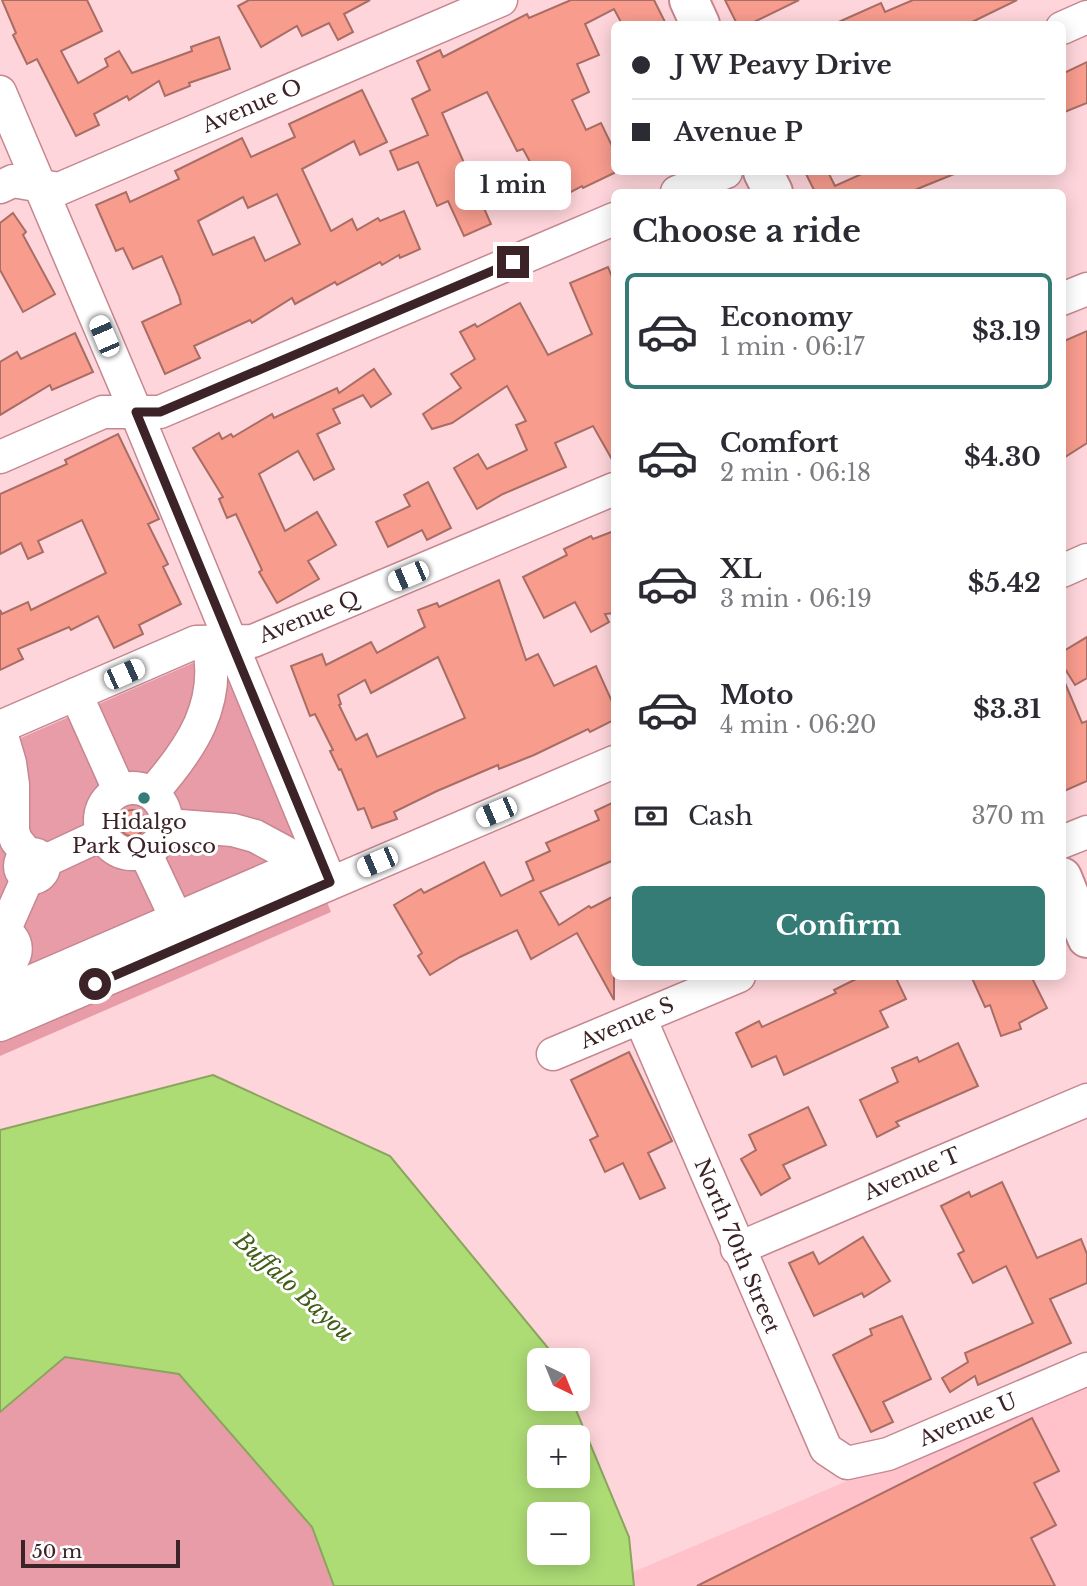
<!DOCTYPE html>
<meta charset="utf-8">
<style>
:root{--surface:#fff;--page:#f7f7f7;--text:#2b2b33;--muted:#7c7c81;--line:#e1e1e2;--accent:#357c77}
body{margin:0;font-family:"Libre Baskerville",serif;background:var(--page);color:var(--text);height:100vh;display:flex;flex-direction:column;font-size:26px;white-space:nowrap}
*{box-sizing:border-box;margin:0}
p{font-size:23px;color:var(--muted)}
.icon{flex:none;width:38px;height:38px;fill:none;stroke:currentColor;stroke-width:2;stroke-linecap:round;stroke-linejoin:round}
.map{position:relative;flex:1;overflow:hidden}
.sheet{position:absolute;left:611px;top:189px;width:455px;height:791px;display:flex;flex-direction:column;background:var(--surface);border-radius:10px;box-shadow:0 4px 18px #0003}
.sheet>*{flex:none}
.top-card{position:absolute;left:611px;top:21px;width:455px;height:154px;border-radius:10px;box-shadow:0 4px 18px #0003;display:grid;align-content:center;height:154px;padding:0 21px;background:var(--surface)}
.needle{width:46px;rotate:137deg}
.tools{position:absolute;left:527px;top:1348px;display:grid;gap:14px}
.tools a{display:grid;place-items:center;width:63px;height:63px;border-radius:10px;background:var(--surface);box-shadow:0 4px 18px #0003;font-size:35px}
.scale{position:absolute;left:21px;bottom:18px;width:159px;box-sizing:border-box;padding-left:7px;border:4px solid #3c2327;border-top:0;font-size:19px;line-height:24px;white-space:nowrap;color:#3c2327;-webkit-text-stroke:5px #fff;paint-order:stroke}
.end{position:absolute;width:32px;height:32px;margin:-16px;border:9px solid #3c2327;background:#fff;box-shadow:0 0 0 4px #fff}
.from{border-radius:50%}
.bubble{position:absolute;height:49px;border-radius:10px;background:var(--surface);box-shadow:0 4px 18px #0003;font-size:23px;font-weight:800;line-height:49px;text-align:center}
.car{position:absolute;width:21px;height:42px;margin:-21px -10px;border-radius:9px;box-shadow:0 0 5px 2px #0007;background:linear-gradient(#fff 24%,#345 0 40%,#fff 0 76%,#345 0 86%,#fff 0)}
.top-card b{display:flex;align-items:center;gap:24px;height:66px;font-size:26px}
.top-card b+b{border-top:2px solid var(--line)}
.top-card i{width:18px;height:18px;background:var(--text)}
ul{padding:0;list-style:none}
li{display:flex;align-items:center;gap:21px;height:116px;margin:0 14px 10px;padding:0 7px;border:4px solid transparent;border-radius:10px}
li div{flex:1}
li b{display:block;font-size:26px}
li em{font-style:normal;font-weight:800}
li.on{border-color:var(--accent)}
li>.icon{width:63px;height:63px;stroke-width:1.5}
h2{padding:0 21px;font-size:32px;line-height:84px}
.pay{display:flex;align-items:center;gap:18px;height:77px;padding:0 21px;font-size:26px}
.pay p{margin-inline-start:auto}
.button{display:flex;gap:14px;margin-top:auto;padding:14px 21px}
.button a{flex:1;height:80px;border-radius:10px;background:var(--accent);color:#fff;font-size:28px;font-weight:800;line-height:80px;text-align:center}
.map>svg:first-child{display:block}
</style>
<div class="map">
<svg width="1087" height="1586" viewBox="0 0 1087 1586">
<rect width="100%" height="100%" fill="#fed5da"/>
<path fill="#ffc2cb" d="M1087 1379V1586H634L633 1572Z"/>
<g fill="#e89ca8">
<path d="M225 649 331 912 0 1056V747Z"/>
<path d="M65 1357 179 1374 312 1527 334 1586H0V1412Z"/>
</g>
<path fill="#addc75" stroke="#8ba45e" stroke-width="2" fill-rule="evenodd" d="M213 1075 390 1156 553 1354 555 1360H539V1398H571L629 1537 634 1586H334L312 1527 179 1374 65 1357 0 1412V1130ZM539 1437H578V1475H539ZM539 1514H578V1552H539Z"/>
<g fill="#f89c8e" stroke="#a86d64" stroke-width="2" fill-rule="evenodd">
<path d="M2 0H87L102 31 61 51 78 83 108 66 105 59 119 51 132 73 192 51 191 47 219 37 230 69 189 83 190 86 165 96 159 81 129 100 127 96 94 114 99 125 76 136 37 59 27 64 13 35 16 33Z"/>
<path d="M249 0H370L344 14 353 32 338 40 329 23 302 36 297 26 261 47 238 6Z"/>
<path d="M571 0H654L666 24H622L614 9 585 24 599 55 577 64 589 92 572 100 586 130 601 123 614 150V173L583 188 582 186 552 202 523 149 517 151 487 92 442 113 491 224 464 236 448 201 437 206 418 162 398 170 390 151 428 135 412 99 430 90 417 61 440 50 443 57 527 14 529 18Z"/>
<path d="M725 0H799L750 24H737Z"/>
<path d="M913 0H1017L968 24H834L881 3 885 12Z"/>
<path d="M1087 62V103L1062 113V74Z"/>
<path d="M362 90 387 142 360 155 354 141 302 169 331 231 352 219 357 230 378 218 380 221 404 211 420 249 400 258 399 255 382 265 380 262 337 285 335 282 295 304 292 298 252 323 250 320 194 346 200 358 165 374 142 322 181 304 179 296 162 256 133 269 123 248 116 251 96 205 126 192 130 202 179 179 175 171 242 138 251 157 295 137 289 124ZM277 194 300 244 265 261 254 237 213 255 198 221 243 197 248 208Z"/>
<path d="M805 172H828L835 186 866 172H959L910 192H815Z"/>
<path d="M13 213 26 232 23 235 55 294 23 312 0 270V223Z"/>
<path d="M608 267 614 282V463L593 426 555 443 566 467 503 494 477 509 454 468 478 454 487 469 527 450 516 425 526 421 507 386 452 423 432 429 423 414 461 388 451 374 475 359 460 332 475 324 477 327 520 303 548 355 592 334 570 283Z"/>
<path d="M1087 331V443L1062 459V342Z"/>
<path d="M75 333 93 372 52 390 50 385 0 415V362L17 352 21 359Z"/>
<path d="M374 369 391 394 371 407 363 395 333 409 340 423 317 434 334 469 314 480 298 451 259 474 285 531 317 512 336 545 308 561 319 579 277 603 259 572 262 570 236 514 227 518 219 499 223 497 193 448 219 433 222 439 231 434 233 437 272 414 274 418 337 388 339 393Z"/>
<path d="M118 434 159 519 148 524 168 564 163 567 181 604 139 625 143 634 114 648 98 616 71 630 69 627 18 649 23 659 0 670V610L2 614 28 602 31 610 106 573 82 520 38 541 43 552 28 559 21 543 0 554V494L67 464 65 460Z"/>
<path d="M428 482 451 528 427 540 422 530 388 547 376 522 410 506 404 495Z"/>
<path d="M614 531V613L605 614 609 622 591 632 575 602 544 618 523 577 567 555 564 549 591 536 593 539Z"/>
<path d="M499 580 526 660 538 654 554 686 596 666 614 706V720L590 732 588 729 534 755 499 769 498 765 437 791 394 812 397 819 372 828 364 808 358 810 341 769 339 770 330 751 333 750 315 714 310 716 291 666 322 654 326 665 371 642 377 653 425 627 418 610 437 603 439 607ZM438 657 465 718 377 757 367 734 356 740 339 705 341 704 338 695 365 680 371 693Z"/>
<path d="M1087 637V678L1075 685 1062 664V652Z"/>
<path d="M1062 676 1082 723 1087 721V781L1062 792Z"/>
<path d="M614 802V860L540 892 559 925 589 906 591 908 614 896V1000L577 933 531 959 517 930 460 957 430 975 418 956 422 953 394 905 421 889 424 893 484 862 501 896 533 880 534 881 526 862 550 851 546 843 599 820 595 811Z"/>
<circle cx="132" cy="823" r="13"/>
<path d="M862 976H895L906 999 880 1011 888 1027 784 1075 776 1056 752 1067 736 1033 759 1021 762 1027 836 993 834 990Z"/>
<path d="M971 976H1031L1047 1008 1019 1023 1021 1029 1001 1036 990 1005 985 1007Z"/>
<path d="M958 1043 978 1086 896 1122 899 1126 877 1137 860 1100 898 1082 892 1068 917 1057 919 1062Z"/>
<path d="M629 1052 672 1141 648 1153 665 1188 640 1199 623 1163 605 1172 590 1140 598 1136 571 1080Z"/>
<path d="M808 1107 826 1145 783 1165 790 1178 761 1195 741 1159 756 1150 749 1135Z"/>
<path d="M1002 1182 1037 1258 1081 1239 1087 1254V1283L1050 1299 1071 1343 978 1385 975 1376 950 1392 942 1378 968 1362 965 1353 1033 1323 1006 1266 973 1283 958 1254 964 1251 941 1206 969 1192 971 1197Z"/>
<path d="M863 1237 890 1281 864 1297 862 1293 814 1316 789 1263 813 1252 819 1264Z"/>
<path d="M902 1316 931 1379 883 1402 893 1422 871 1432 833 1355 872 1335 870 1329Z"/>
<path d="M1032 1418 1059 1471 1034 1483 1056 1525 1031 1538 1055 1586H697Z"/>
</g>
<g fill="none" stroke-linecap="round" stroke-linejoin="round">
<defs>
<g id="minor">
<path d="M1062 28 1087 17"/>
<path d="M0 92 136 412 330 882"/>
<path d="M0 187 13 181 59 189 501 0"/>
<path d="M677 192 726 172"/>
<path d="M1062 299 1087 289"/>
<path d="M0 457 103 412H160L614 219"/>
<path d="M1062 571 1087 560"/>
<path d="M76 694 119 790"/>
<path d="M0 727 196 642 253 641 614 489"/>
<path d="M0 729 10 763 13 785V831L16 840 28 855"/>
<circle cx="133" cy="821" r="33"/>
<path d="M152 793C191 749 222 704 208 642"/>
<path d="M167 825 233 830 255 836 294 857 305 881"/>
<path d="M1062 842 1087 832"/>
<path d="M145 852 176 918"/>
<circle cx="32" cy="866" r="12"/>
<path d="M43 862 103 834"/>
<path d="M0 930C21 937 21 961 0 967"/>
<path d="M4 931 28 877"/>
<path d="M0 995 298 866"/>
<path d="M640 1018 826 1449 847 1463 888 1454 1087 1369"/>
<path d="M0 1025 614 762"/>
<path d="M553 1054 739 976"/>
<path d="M737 1249 1087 1100"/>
</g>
<g id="major">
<path d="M689 0 700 24"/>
<path d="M763 172 773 192"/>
<path d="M1062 877 1087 938"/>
</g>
</defs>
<use href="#minor" stroke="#c58790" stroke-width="35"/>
<use href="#major" stroke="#c58790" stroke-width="42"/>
<use href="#minor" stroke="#fff" stroke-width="32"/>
<use href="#major" stroke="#fff" stroke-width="38"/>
</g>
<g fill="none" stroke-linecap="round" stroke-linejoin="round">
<path stroke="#3c2327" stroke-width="9" d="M95 984 330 882 136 412H160L513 262"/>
</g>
<circle fill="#357c77" stroke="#fff" stroke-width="2.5" cx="144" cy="798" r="7"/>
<g text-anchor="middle" stroke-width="6" stroke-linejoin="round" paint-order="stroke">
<g font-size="21" fill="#3c2327" stroke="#fff">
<text transform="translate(252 106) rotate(-23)" y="7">Avenue O</text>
<text transform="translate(309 617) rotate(-22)" y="7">Avenue Q</text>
<text transform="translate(627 1023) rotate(-23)" y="7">Avenue S</text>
<text transform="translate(912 1174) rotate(-23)" y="7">Avenue T</text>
<text transform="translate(737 1246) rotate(67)" y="7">North 70th Street</text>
<text transform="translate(968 1420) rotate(-23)" y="7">Avenue U</text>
</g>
<g font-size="21" fill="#3c2327" stroke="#fff">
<text x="144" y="829">Hidalgo<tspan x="144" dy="24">Park Quiosco</tspan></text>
</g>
<g font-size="23" font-style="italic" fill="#415d16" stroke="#fff">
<text transform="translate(294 1287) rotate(42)" y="8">Buffalo Bayou</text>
</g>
</g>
</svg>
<div class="tools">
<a><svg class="needle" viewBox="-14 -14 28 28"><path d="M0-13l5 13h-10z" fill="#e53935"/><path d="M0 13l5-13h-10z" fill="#7c7c81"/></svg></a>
<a>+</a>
<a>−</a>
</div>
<div class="scale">50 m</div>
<i class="end from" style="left:95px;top:984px"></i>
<i class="end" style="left:513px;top:262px"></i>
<div class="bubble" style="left:455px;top:161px;width:116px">1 min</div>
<i class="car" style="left:104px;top:336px;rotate:337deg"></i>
<i class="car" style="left:408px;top:576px;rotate:247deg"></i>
<i class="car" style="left:124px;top:674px;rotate:66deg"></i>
<i class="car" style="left:496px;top:812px;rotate:247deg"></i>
<i class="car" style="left:377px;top:862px;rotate:247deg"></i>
<div class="top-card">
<b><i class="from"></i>J W Peavy Drive</b>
<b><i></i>Avenue P</b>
</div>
<section class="sheet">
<h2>Choose a ride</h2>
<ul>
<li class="on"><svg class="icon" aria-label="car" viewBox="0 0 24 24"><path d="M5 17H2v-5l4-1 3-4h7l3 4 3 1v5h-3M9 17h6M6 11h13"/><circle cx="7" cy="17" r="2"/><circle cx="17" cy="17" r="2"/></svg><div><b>Economy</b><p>1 min · 06:17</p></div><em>$3.19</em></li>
<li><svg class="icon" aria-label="car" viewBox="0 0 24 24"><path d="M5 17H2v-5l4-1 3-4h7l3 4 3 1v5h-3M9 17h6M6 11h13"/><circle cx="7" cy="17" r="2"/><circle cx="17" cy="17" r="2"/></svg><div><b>Comfort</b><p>2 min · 06:18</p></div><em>$4.30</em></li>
<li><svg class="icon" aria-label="car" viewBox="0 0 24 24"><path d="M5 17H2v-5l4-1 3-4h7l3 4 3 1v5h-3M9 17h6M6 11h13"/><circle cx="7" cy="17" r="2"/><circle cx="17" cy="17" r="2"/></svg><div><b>XL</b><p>3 min · 06:19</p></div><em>$5.42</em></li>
<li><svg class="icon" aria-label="car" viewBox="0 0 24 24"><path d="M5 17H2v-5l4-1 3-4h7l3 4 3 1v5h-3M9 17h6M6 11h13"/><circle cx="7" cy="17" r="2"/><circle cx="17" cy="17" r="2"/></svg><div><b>Moto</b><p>4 min · 06:20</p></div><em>$3.31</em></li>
</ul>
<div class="pay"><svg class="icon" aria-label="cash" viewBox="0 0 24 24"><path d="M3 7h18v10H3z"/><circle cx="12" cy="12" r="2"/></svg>Cash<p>370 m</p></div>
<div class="button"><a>Confirm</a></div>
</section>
</div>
